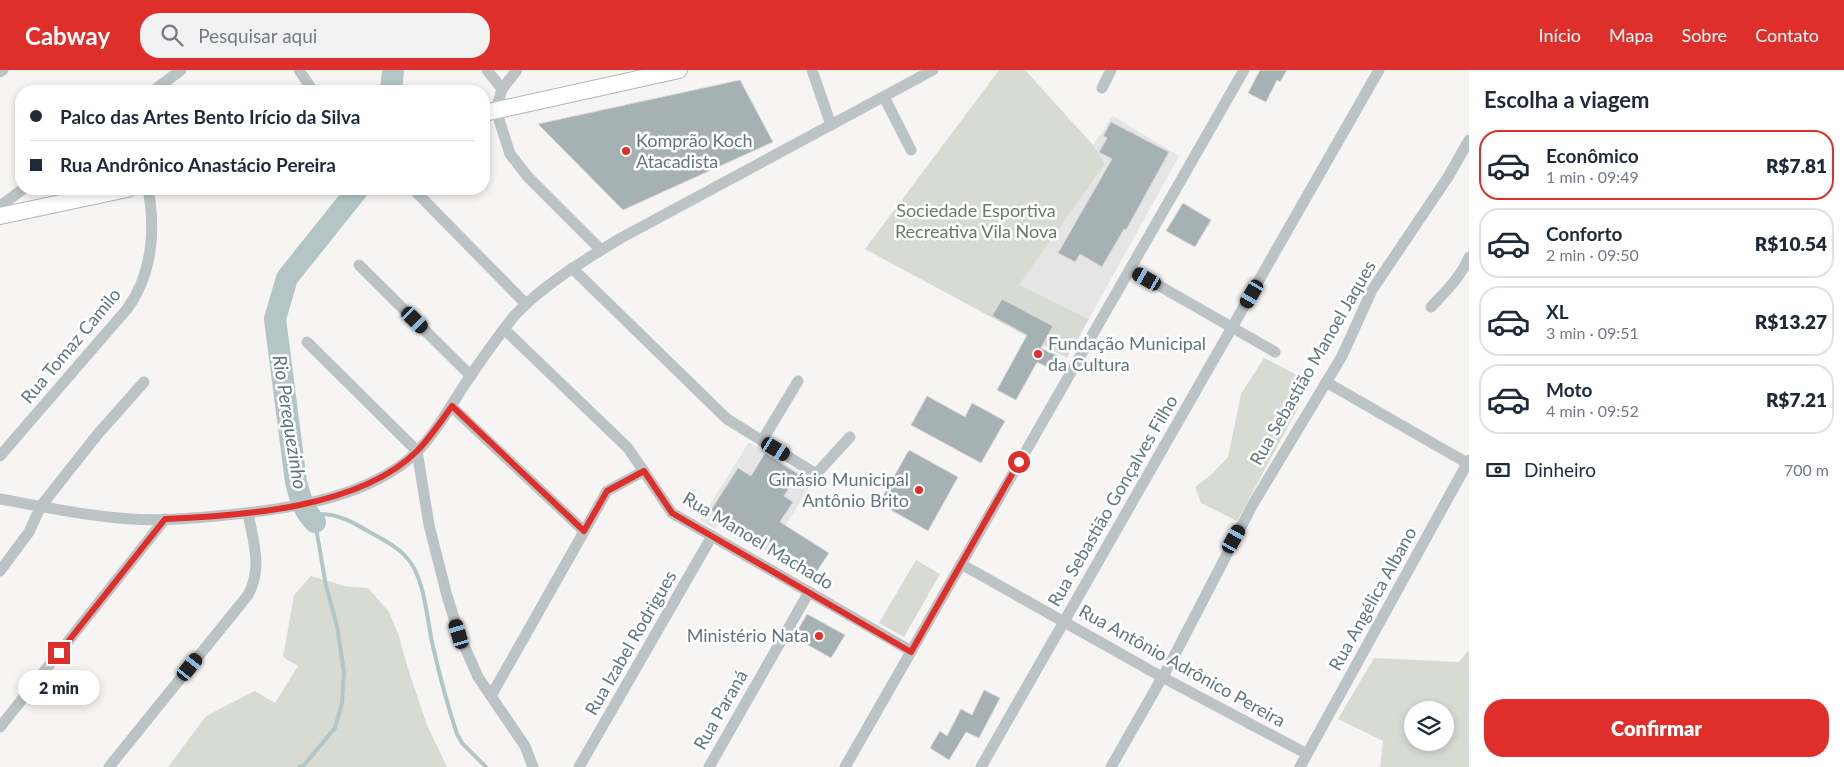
<!DOCTYPE html>
<html lang="pt">
<meta charset="utf-8">
<style>
:root{--surface:#fff;--page:#f2f2f3;--text:#1f2937;--muted:#747a83;--line:#e0e1e3;--accent:#df2f2a}
body{margin:0;font-family:Lato,sans-serif;background:var(--page);color:var(--text);height:100vh;display:flex;flex-direction:column;font-size:19px;white-space:nowrap}
*{box-sizing:border-box;margin:0}
p{font-size:16px;color:var(--muted)}
.icon{flex:none;width:28px;height:28px;fill:none;stroke:currentColor;stroke-width:2;stroke-linecap:round;stroke-linejoin:round}
.map{position:relative;flex:1;overflow:hidden}
.details{display:flex;flex-direction:column;background:var(--surface);width:375px}
.details>*{flex:none}
.hud{position:absolute;left:15px;top:15px;width:475px;height:110px;border-radius:20px;box-shadow:0 2px 8px #0003;display:grid;align-content:center;height:110px;padding:0 15px;background:var(--surface)}
.fabs{position:absolute;left:1404px;top:631px;display:grid;gap:10px}
.fabs a{display:grid;place-items:center;width:50px;height:50px;border-radius:50%;background:var(--surface);box-shadow:0 2px 8px #0003;font-size:25px}
.end{position:absolute;width:22px;height:22px;margin:-11px;border:6px solid #df2f2a;background:#fff;box-shadow:0 0 0 2px #fff}
.from{border-radius:50%}
.bubble{position:absolute;height:35px;border-radius:18px;background:var(--surface);box-shadow:0 2px 8px #0003;font-size:16px;font-weight:800;line-height:35px;text-align:center}
.car{position:absolute;width:15px;height:30px;margin:-15px -8px;border-radius:6px;box-shadow:0 0 4px 1px #0007;background:linear-gradient(#222 24%,#8ab4d8 0 40%,#222 0 76%,#8ab4d8 0 86%,#222 0)}
.hud b{display:flex;align-items:center;gap:18px;height:48px;font-size:19px}
.hud b+b{border-top:1px solid var(--line)}
.hud i{width:12px;height:12px;background:var(--text)}
ul{padding:0;list-style:none}
li{display:flex;align-items:center;gap:15px;height:70px;margin:0 10px 8px;padding:0 5px;border:2px solid var(--line);border-radius:20px}
li div{flex:1}
li b{display:block;font-size:19px}
li em{font-style:normal;font-weight:800}
li.active{border-color:var(--accent)}
li>.icon{width:45px;height:45px;stroke-width:1.5}
h2{padding:0 15px;font-size:22px;line-height:60px}
.pay{display:flex;align-items:center;gap:12px;height:55px;padding:0 15px;font-size:19px}
.pay p{margin-inline-start:auto}
.action{display:flex;gap:10px;margin-top:auto;padding:10px 15px}
.action a{flex:1;height:58px;border-radius:20px;background:var(--accent);color:#fff;font-size:20px;font-weight:800;line-height:58px;text-align:center}
header{display:flex;align-items:center;gap:30px;box-sizing:border-box;height:70px;padding:0 25px;background:var(--accent);color:#fff}
header strong{font-size:24px}
nav{display:flex;gap:28px;margin-inline-start:auto;font-size:18px}
.search{width:350px;height:45px;background:var(--page);display:flex;align-items:center;gap:12px;box-sizing:border-box;padding:0 18px;border-radius:20px;color:var(--muted);font-size:19px}
main{display:flex;flex:1;min-height:0}
.map>svg:first-child{display:block}
</style>
<header>
<strong>Cabway</strong>
<div class="search"><svg class="icon" aria-label="search" viewBox="0 0 24 24"><circle cx="10" cy="10" r="6"/><path d="M15 15l6 6"/></svg>Pesquisar aqui</div>
<nav><a>Início</a><a>Mapa</a><a>Sobre</a><a>Contato</a></nav>
</header>
<main>
<div class="map">
<svg width="1469" height="697" viewBox="0 0 1469 697">
<rect width="100%" height="100%" fill="#f6f5f3"/>
<g fill="#e4e5e4">
<path d="M1113 46 1179 86 1089 249 1019 215 1105 94 1093 75Z"/>
<path d="M749 372 813 411 769 483 720 453 715 459 700 450Z"/>
</g>
<g fill="#d7dbd2" fill-rule="evenodd">
<path d="M999 0H1025L1093 75 1105 94 1019 215 1089 249 1067 288 865 179Z"/>
<path d="M1264 288 1299 306 1298 338 1237 451 1201 433 1195 417 1212 404 1228 387 1241 324Z"/>
<path d="M916 490 940 504 904 567 879 553Z"/>
<path d="M311 506 344 516 368 518 389 542 399 566 408 599 427 655 447 697H168L206 646 255 621 275 633 298 596 283 587 294 525Z"/>
<path d="M1469 580V697H1380L1383 671 1338 649 1374 588 1459 592ZM1413 640H1445V672H1412Z"/>
</g>
<g fill="none" stroke-linecap="round" stroke-linejoin="round">
<path stroke="#b4c5c6" stroke-width="4" d="M299 697 304 695 335 658 342 633 344 602 337 556 326 516 315 452 320 444C337 444 351 451 366 460 380 468 397 476 407 488 424 506 427 548 432 572 439 603 447 634 457 664L462 673 486 697"/>
<g stroke="#b4c5c6" stroke-width="22">
<path d="M391 21 393 0"/>
<path d="M315 452C303 440 300 427 296 412L275 249 287 208 358 119"/>
</g>
</g>
<g fill="#a6b1b4" stroke="#d7d7d5">
<path d="M1260 0H1287L1280 12 1277 10 1266 32 1248 23Z"/>
<path d="M740 10 773 72 623 140 538 54Z"/>
<path d="M1111 52 1169 82 1126 160 1124 159 1102 197 1080 184 1075 192 1058 183 1112 89 1099 82 1107 68 1103 66Z"/>
<path d="M1183 133 1211 150 1195 177 1166 161Z"/>
<path d="M1002 229 1053 256 1041 278 1058 286 1051 299 1037 292 1016 330 997 320 1027 265 992 246Z"/>
<path d="M927 326 965 347 972 333 1005 351 981 393 911 355Z"/>
<path d="M909 380 958 407 928 461 879 433Z"/>
<path d="M765 383 798 404 784 426 793 432 780 452 829 483 817 501 809 497 805 503 792 494 796 488 768 471 767 474 711 440 738 398 751 406Z"/>
<path d="M807 544 845 565 831 588 794 567Z"/>
<path d="M984 620 1000 628 979 668 966 662 949 690 930 678 940 661 947 666 961 639 972 645Z"/>
</g>
<g fill="none" stroke-linecap="round" stroke-linejoin="round">
<defs>
<g id="secondary">
<path d="M484 43 679 0"/>
<path d="M0 146 127 119"/>
</g>
</defs>
<use href="#secondary" stroke="#afb7b9" stroke-width="18"/>
<g stroke="#bcc3c5" stroke-width="11">
<path d="M299 0 313 21"/>
<path d="M487 0 502 19"/>
<path d="M517 0 502 19 496 40 510 84 528 107 601 180"/>
<path d="M812 0 831 55"/>
<path d="M0 2 3 0"/>
<path d="M1102 18 1111 0"/>
<path d="M153 21 181 0"/>
<path d="M884 27 911 80"/>
<path d="M414 120 526 234"/>
<path d="M0 136 23 119"/>
<path d="M359 195 471 306"/>
<path d="M572 198 727 349 816 404 850 367"/>
<path d="M1130 199 1275 282"/>
<path d="M1431 237C1445 222 1461 207 1469 187"/>
<path d="M504 259 628 378 672 443 911 581"/>
<path d="M307 272 417 381 429 455 447 526 459 564 478 607 525 676 533 697"/>
<path d="M1326 312 1467 393"/>
<path d="M451 336 584 461"/>
<path d="M762 371 798 311"/>
<path d="M0 386 127 239C152 205 156 160 148 119"/>
<path d="M0 429C44 437 87 446 131 449 163 451 194 448 226 445 289 439 369 428 417 382 435 363 449 339 463 317 479 293 496 269 514 246 544 214 583 191 621 168L933 0"/>
<path d="M961 494 1162 607 1307 684"/>
<path d="M0 501 29 462 41 436 97 365 144 312"/>
<path d="M491 626 607 421 644 401"/>
<path d="M0 657 165 449"/>
<path d="M109 697 248 525C263 498 253 471 248 443"/>
<path d="M579 697 712 466"/>
<path d="M709 697 809 522"/>
<path d="M845 697 1244 0"/>
<path d="M981 697 1379 0"/>
<path d="M1111 697 1171 592 1253 434 1342 286 1372 220 1448 107 1469 70"/>
<path d="M1300 697 1469 390"/>
</g>
<use href="#secondary" stroke="#fff" stroke-width="16"/>
</g>
<g fill="none" stroke-linecap="round" stroke-linejoin="round">
<path stroke="#df2f2a" stroke-width="6" d="M59 583 165 449C242 446 360 438 417 381 430 368 441 351 452 336L584 461 607 421 644 401 672 443 911 582 1019 392"/>
</g>
<g fill="#df2f2a" stroke="#fff" stroke-width="2">
<circle cx="626" cy="81" r="5"/>
<circle cx="1038" cy="284" r="5"/>
<circle cx="919" cy="420" r="5"/>
<circle cx="819" cy="566" r="5"/>
</g>
<g text-anchor="middle" stroke-width="5" stroke-linejoin="round" paint-order="stroke">
<g font-size="18" fill="#62777d" stroke="#fff" text-anchor="start">
<text x="636" y="77">Komprão Koch<tspan x="636" dy="21">Atacadista</tspan></text>
<text x="1048" y="280">Fundação Municipal<tspan x="1048" dy="21">da Cultura</tspan></text>
<text x="909" y="416" text-anchor="end">Ginásio Municipal<tspan x="909" dy="21">Antônio Brito</tspan></text>
<text x="809" y="572" text-anchor="end">Ministério Nata</text>
</g>
<g font-size="18" fill="#6d7a64" stroke="#fff">
<text x="976" y="147">Sociedade Esportiva<tspan x="976" dy="21">Recreativa Vila Nova</tspan></text>
</g>
<g font-size="18" fill="#62777d" stroke="#fff">
<text transform="translate(71 276) rotate(-50)" y="6">Rua Tomaz Camilo</text>
<text transform="translate(1313 293) rotate(-60)" y="6">Rua Sebastião Manoel Jaques</text>
<text transform="translate(1113 431) rotate(-60)" y="6">Rua Sebastião Gonçalves Filho</text>
<text transform="translate(758 471) rotate(31)" y="6">Rua Manoel Machado</text>
<text transform="translate(1373 529) rotate(-61)" y="6">Rua Angélica Albano</text>
<text transform="translate(631 573) rotate(-60)" y="6">Rua Izabel Rodrigues</text>
<text transform="translate(1182 596) rotate(29)" y="6">Rua Antônio Adrônico Pereira</text>
<text transform="translate(721 640) rotate(-60)" y="6">Rua Paraná</text>
</g>
<g font-size="19" font-style="italic" fill="#5c7778" stroke="#fff">
<text transform="translate(290 352) rotate(81)" y="7">Rio Perequezinho</text>
</g>
</g>
</svg>
<div class="fabs">
<a><svg class="icon" aria-label="layers" viewBox="0 0 24 24"><path d="M12 4l9 5-9 5-9-5zM3 14l9 5 9-5"/></svg></a>
</div>
<i class="end from" style="left:1019px;top:392px"></i>
<i class="end" style="left:59px;top:583px"></i>
<div class="bubble" style="left:18px;top:600px;width:82px">2 min</div>
<i class="car" style="left:1147px;top:209px;rotate:300deg"></i>
<i class="car" style="left:1252px;top:224px;rotate:210deg"></i>
<i class="car" style="left:415px;top:250px;rotate:135deg"></i>
<i class="car" style="left:776px;top:379px;rotate:121deg"></i>
<i class="car" style="left:1234px;top:469px;rotate:29deg"></i>
<i class="car" style="left:459px;top:564px;rotate:343deg"></i>
<i class="car" style="left:190px;top:597px;rotate:39deg"></i>
<div class="hud">
<b><i class="from"></i>Palco das Artes Bento Irício da Silva</b>
<b><i></i>Rua Andrônico Anastácio Pereira</b>
</div>
</div>
<section class="details">
<h2>Escolha a viagem</h2>
<ul>
<li class="active"><svg class="icon" aria-label="car" viewBox="0 0 24 24"><path d="M5 17H2v-5l4-1 3-4h7l3 4 3 1v5h-3M9 17h6M6 11h13"/><circle cx="7" cy="17" r="2"/><circle cx="17" cy="17" r="2"/></svg><div><b>Econômico</b><p>1 min · 09:49</p></div><em>R$7.81</em></li>
<li><svg class="icon" aria-label="car" viewBox="0 0 24 24"><path d="M5 17H2v-5l4-1 3-4h7l3 4 3 1v5h-3M9 17h6M6 11h13"/><circle cx="7" cy="17" r="2"/><circle cx="17" cy="17" r="2"/></svg><div><b>Conforto</b><p>2 min · 09:50</p></div><em>R$10.54</em></li>
<li><svg class="icon" aria-label="car" viewBox="0 0 24 24"><path d="M5 17H2v-5l4-1 3-4h7l3 4 3 1v5h-3M9 17h6M6 11h13"/><circle cx="7" cy="17" r="2"/><circle cx="17" cy="17" r="2"/></svg><div><b>XL</b><p>3 min · 09:51</p></div><em>R$13.27</em></li>
<li><svg class="icon" aria-label="car" viewBox="0 0 24 24"><path d="M5 17H2v-5l4-1 3-4h7l3 4 3 1v5h-3M9 17h6M6 11h13"/><circle cx="7" cy="17" r="2"/><circle cx="17" cy="17" r="2"/></svg><div><b>Moto</b><p>4 min · 09:52</p></div><em>R$7.21</em></li>
</ul>
<div class="pay"><svg class="icon" aria-label="cash" viewBox="0 0 24 24"><path d="M3 7h18v10H3z"/><circle cx="12" cy="12" r="2"/></svg>Dinheiro<p>700 m</p></div>
<div class="action"><a>Confirmar</a></div>
</section>
</main>
